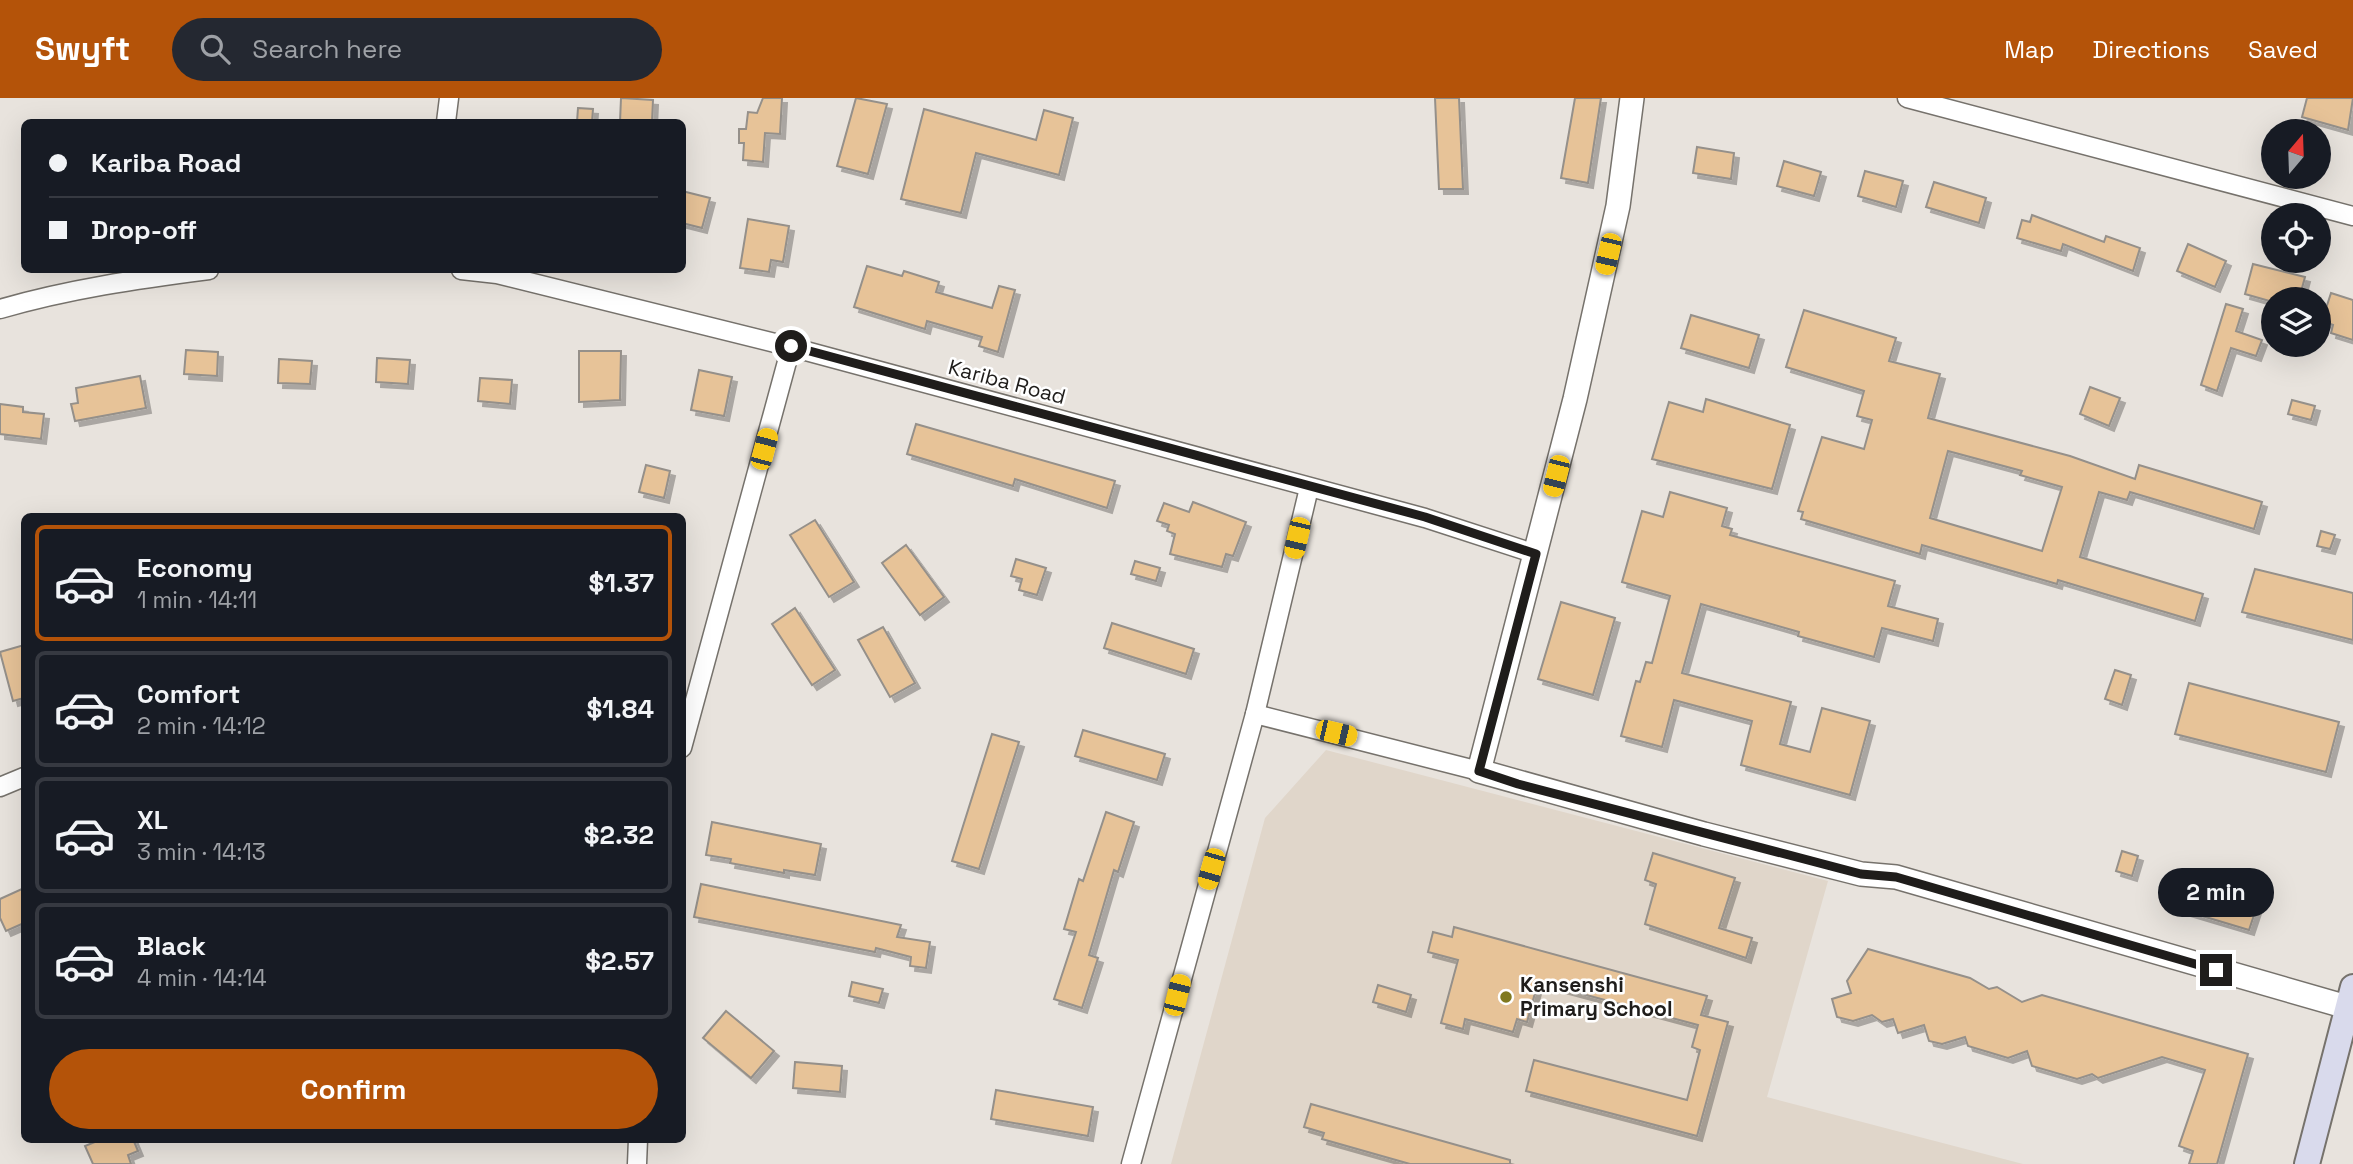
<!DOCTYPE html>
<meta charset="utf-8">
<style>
:root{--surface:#171b24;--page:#242831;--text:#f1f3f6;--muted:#9ea1a6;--line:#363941;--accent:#b45309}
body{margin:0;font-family:"Space Grotesk",sans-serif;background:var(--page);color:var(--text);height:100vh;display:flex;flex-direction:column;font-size:26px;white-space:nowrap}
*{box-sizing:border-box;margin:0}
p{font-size:23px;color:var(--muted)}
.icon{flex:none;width:38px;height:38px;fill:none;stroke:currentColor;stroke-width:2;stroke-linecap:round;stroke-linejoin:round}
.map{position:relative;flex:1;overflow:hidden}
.panel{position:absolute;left:21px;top:415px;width:665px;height:630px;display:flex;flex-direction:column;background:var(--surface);border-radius:10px;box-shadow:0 7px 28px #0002}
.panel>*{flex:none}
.banner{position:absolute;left:21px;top:21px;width:665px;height:154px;border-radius:10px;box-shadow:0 7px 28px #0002;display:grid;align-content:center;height:154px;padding:0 28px;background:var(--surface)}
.needle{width:46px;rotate:19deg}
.controls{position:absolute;left:2261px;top:21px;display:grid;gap:14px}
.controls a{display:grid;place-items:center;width:70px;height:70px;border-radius:50%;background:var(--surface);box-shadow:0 7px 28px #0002;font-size:35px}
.end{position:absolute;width:32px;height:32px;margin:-16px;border:9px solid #1f1d1b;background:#fff;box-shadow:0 0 0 4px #fff}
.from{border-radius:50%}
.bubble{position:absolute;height:49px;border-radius:24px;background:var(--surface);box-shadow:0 7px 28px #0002;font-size:23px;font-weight:800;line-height:49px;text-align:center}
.car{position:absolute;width:21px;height:42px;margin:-21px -10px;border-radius:9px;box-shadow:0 0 5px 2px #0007;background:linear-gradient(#f5c518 24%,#345 0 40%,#f5c518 0 76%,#345 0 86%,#f5c518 0)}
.banner b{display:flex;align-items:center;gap:24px;height:66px;font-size:26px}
.banner b+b{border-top:2px solid var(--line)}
.banner i{width:18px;height:18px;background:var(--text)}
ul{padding:12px 0 0;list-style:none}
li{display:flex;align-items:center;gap:21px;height:116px;margin:0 14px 10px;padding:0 14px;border:4px solid var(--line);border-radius:10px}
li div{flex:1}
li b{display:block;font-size:26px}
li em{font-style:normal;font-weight:800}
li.selected{border-color:var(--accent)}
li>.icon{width:63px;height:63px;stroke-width:1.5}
.cta{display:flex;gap:14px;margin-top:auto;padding:14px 28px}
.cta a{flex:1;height:80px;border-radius:42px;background:var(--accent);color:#fff;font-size:28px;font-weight:800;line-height:80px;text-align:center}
header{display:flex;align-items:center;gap:42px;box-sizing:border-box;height:98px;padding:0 35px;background:var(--accent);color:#fff}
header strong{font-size:33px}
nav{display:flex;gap:38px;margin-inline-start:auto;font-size:24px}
.search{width:490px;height:63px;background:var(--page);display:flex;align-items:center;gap:18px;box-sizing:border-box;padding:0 24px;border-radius:38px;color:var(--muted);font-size:26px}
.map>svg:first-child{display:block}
</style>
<header>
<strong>Swyft</strong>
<div class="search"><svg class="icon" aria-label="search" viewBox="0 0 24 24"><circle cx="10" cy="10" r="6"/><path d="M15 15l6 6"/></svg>Search here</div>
<nav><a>Map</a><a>Directions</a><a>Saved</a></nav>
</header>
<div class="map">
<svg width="2353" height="1066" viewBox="0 0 2353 1066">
<defs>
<filter id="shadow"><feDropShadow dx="5" dy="5" stdDeviation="0" flood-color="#0004"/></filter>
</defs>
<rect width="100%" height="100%" fill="#e8e3dd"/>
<path fill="#e0d6ca" d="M1326 652 1828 783 1767 999 2023 1066H1171L1265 720Z"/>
<g fill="#e7c398" stroke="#95908a" stroke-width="2" fill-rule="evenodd" filter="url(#shadow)">
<path d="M621 0 653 2 652 24H620Z"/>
<path d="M763 0H782L780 36 765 35 763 64 743 62 744 45H739V31H746L748 14 757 15Z"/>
<path d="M856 0 887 6 868 76 837 68Z"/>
<path d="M1435 0H1459L1463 91H1439Z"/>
<path d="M1575 0H1601L1588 85 1561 80Z"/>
<path d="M2307 0H2353L2348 32 2302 19Z"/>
<path d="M578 10 593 11 592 24H577Z"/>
<path d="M924 11 1036 42 1044 12 1073 20 1059 77 976 55 961 115 901 101Z"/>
<path d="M1697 49 1734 55 1731 81 1693 75Z"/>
<path d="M1784 63 1821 74 1814 98 1777 88Z"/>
<path d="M1865 73 1903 83 1896 109 1858 98Z"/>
<path d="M1934 84 1986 100 1979 125 1926 109Z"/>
<path d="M682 93 710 100 702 130 682 125Z"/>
<path d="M2032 117 2104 144 2106 138 2140 150 2133 173 2063 146 2061 153 2017 140 2022 122 2030 124Z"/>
<path d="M748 121 789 128 783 164 771 162 769 174 740 170Z"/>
<path d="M2188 146 2226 163 2215 189 2177 173Z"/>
<path d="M2253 166 2305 179 2299 201 2273 204 2245 196Z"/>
<path d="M867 168 902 178 904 173 939 184 936 194 992 210 999 188 1015 192 998 254 979 248 982 239 927 223 925 231 854 209Z"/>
<path d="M2331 195 2353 202V242L2331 235 2333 227 2322 223Z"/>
<path d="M2226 206 2243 211 2236 233 2262 242 2256 258 2231 250 2217 293 2201 287Z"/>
<path d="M1804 212 1896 240 1889 263 1940 276 1928 320 2070 358 2135 381 2139 367 2262 404 2254 431 2130 394 2127 402 2099 394 2080 459 2203 496 2195 523 2058 482 2057 486 1922 447 1920 456 1801 421 1803 414 1798 413 1822 339 1864 351 1872 322 1857 318 1864 293 1786 269ZM1948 353 2022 373 2020 377 2062 389 2042 453 1930 420Z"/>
<path d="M1691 217 1759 237 1749 270 1681 250Z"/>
<path d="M186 252 218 254 217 278 184 276Z"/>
<path d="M579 253H621L620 302 579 304Z"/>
<path d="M377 260 410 262 408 286 376 284Z"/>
<path d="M279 261 312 263 310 286 278 285Z"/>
<path d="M699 272 732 279 724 318 691 312Z"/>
<path d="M140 278 146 310 75 323 71 306 78 305 76 290Z"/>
<path d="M480 280 512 282 510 306 478 303Z"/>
<path d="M2090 289 2120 300 2109 328 2080 316Z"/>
<path d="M1706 301 1790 327 1772 391 1652 361 1669 304 1703 314Z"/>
<path d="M2292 302 2315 308 2311 322 2288 316Z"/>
<path d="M0 306 23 309V314L44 316 41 341 0 336Z"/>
<path d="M916 326 1115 383 1107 410 1015 381 1013 388 907 356Z"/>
<path d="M646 367 670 373 664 400 639 394Z"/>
<path d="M1670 394 1727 410 1722 428 1732 431 1730 437 1895 483 1888 508 1938 521 1933 543 1882 530 1874 559 1798 538 1799 534 1701 506 1682 575 1791 604 1780 646 1810 654 1822 610 1870 623 1850 697 1741 667 1752 623 1674 602 1662 649 1621 638 1636 583 1640 584 1646 564 1652 565 1670 498 1622 484 1642 413 1663 419Z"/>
<path d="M1193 404 1246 424 1233 458 1226 456 1222 469 1170 456 1175 436 1167 433 1169 427 1157 423 1164 405 1189 414Z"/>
<path d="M815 422 854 484 829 499 790 437Z"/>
<path d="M2321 433 2335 437 2330 451 2317 448Z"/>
<path d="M906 447 944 499 920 517 882 465Z"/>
<path d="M1016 461 1046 470 1037 497 1019 492 1022 481 1011 478Z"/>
<path d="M1135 463 1160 470 1156 483 1131 476Z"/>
<path d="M2255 471 2353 495V542L2242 514Z"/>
<path d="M1561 504 1615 520 1593 597 1538 581Z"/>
<path d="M795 510 835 572 812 587 772 526Z"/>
<path d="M1112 525 1194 551 1186 576 1104 550Z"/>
<path d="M883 529 915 585 890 599 858 542Z"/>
<path d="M24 547V600L13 603 0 554Z"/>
<path d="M2115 572 2131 577 2122 607 2105 601Z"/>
<path d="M2189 585 2339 624 2326 674 2175 636Z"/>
<path d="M1083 632 1165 656 1157 682 1075 658Z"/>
<path d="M992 636 1019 644 979 771 952 763Z"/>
<path d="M1106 714 1134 724 1118 774 1114 772 1089 857 1098 860 1082 910 1054 901 1076 834 1064 831 1079 781 1083 783Z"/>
<path d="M712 724 821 746 815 777 784 772V775L730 765 731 761 706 757Z"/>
<path d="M2122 753 2138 758 2132 778 2116 773Z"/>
<path d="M1653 755 1735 780 1719 830 1752 840 1746 860 1645 826 1656 786 1645 782Z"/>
<path d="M701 786 901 827 897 839 930 844 926 870 910 868 911 859 876 850 875 854 694 819Z"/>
<path d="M24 790V825L6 833 0 820V801Z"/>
<path d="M2185 791 2256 811 2249 832 2179 811Z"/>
<path d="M1454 829 1707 898 1701 917 1728 924 1697 1038 1526 993 1534 962 1687 1002 1700 952 1692 949 1698 927 1538 884 1527 924 1517 921 1513 934 1465 921 1463 931 1441 925 1458 862 1428 854 1433 834 1452 839Z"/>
<path d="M1868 851 1970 880 1989 891 1997 889 2022 904 2042 897 2248 956 2217 1066H2189L2193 1053 2179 1048 2205 972 2162 959 2098 980 2092 976 2077 981 2032 968 2027 953 2008 960 1968 948 1965 939 1942 946 1929 943 1924 927 1898 935 1893 921 1882 924 1872 917 1853 923 1837 919 1832 901 1851 895 1847 883Z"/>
<path d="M852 884 883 891 879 905 849 898Z"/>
<path d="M1378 887 1411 897 1406 914 1373 904Z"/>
<path d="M726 913 774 953 751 980 703 940Z"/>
<path d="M795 964 842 968 840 994 793 990Z"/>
<path d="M996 992 1093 1009 1088 1038 991 1021Z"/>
<path d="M1311 1006 1510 1062V1066H1410L1322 1041 1324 1035 1304 1029Z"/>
<path d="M102 1041H133L138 1053 128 1057 131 1066H93L85 1048Z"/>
</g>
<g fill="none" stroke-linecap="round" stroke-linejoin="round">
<defs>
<g id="minor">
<path d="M1907 0 2353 118"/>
<path d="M446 24 449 0"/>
<path d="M461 172 497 176 791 249 1425 420 1536 456"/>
<path d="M0 211C69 191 138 181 209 172"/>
<path d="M1255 616 1479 673"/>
<path d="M682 650 791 249"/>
<path d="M0 689 24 679"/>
<path d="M637 1066 638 1041"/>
<path d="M1131 1066 1255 616 1309 390"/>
</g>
<path id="tertiary" d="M1632 0 1618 108 1575 301 1479 673 1704 736 1861 776 1896 779 2347 909"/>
<path id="secondary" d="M2307 1066 2353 889"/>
</defs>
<use href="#minor" stroke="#76726c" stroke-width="21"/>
<use href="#tertiary" stroke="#76726c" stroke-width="26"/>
<use href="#secondary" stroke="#76726c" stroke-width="28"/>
<use href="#minor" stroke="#fff" stroke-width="18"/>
<use href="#tertiary" stroke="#fff" stroke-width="23"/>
<use href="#secondary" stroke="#d9daec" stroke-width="24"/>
</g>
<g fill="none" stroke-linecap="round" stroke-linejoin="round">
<path stroke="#1f1d1b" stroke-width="9" d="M791 248 1425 419 1536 456 1479 673 1518 686 1861 776 1896 779 2216 872"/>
</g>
<circle fill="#80791f" stroke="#fff" stroke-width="2.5" cx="1506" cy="899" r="7"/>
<g text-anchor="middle" stroke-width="5" stroke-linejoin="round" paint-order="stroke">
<g font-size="21" fill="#1f1d1b" stroke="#fff">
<text transform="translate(1007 284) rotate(15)" y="7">Kariba Road</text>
</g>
<g font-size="21" font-weight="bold" fill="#1f1d1b" stroke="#fff" text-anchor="start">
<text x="1520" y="894">Kansenshi<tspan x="1520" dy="24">Primary School</tspan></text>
</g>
</g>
</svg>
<div class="controls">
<a><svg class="needle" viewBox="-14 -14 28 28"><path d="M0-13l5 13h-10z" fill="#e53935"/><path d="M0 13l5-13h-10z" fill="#9ea1a6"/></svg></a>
<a><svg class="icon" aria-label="locate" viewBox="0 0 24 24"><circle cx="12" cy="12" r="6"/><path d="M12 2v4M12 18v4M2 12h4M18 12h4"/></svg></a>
<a><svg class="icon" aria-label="layers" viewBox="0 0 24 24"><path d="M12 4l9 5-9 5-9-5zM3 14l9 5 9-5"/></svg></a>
</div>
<i class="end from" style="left:791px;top:248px"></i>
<i class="end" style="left:2216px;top:872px"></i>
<div class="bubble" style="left:2158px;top:770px;width:116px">2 min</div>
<i class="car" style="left:1608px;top:156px;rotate:193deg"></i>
<i class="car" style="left:764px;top:351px;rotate:15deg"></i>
<i class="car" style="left:1556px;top:378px;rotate:194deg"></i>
<i class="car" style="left:1297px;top:440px;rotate:193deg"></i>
<i class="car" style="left:1336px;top:635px;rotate:103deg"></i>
<i class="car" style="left:1211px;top:771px;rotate:196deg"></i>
<i class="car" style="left:1177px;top:897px;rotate:14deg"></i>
<div class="banner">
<b><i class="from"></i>Kariba Road</b>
<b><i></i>Drop-off</b>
</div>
<section class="panel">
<ul>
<li class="selected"><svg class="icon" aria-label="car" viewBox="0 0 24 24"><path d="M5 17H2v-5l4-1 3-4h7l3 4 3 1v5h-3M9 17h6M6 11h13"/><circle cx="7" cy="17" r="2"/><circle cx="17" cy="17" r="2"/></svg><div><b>Economy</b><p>1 min · 14:11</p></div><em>$1.37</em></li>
<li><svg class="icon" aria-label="car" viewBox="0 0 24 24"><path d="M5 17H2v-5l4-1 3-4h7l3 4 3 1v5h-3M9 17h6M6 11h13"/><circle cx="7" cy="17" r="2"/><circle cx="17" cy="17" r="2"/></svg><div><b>Comfort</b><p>2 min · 14:12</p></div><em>$1.84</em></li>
<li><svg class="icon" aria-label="car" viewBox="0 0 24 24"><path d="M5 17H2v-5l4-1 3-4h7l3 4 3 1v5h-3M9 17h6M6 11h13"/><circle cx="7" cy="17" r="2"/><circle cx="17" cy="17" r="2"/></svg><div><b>XL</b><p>3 min · 14:13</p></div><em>$2.32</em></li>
<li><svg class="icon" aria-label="car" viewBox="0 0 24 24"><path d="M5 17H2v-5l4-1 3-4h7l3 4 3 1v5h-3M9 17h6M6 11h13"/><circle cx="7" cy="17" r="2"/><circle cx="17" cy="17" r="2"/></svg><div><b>Black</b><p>4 min · 14:14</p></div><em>$2.57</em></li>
</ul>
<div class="cta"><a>Confirm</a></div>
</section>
</div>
